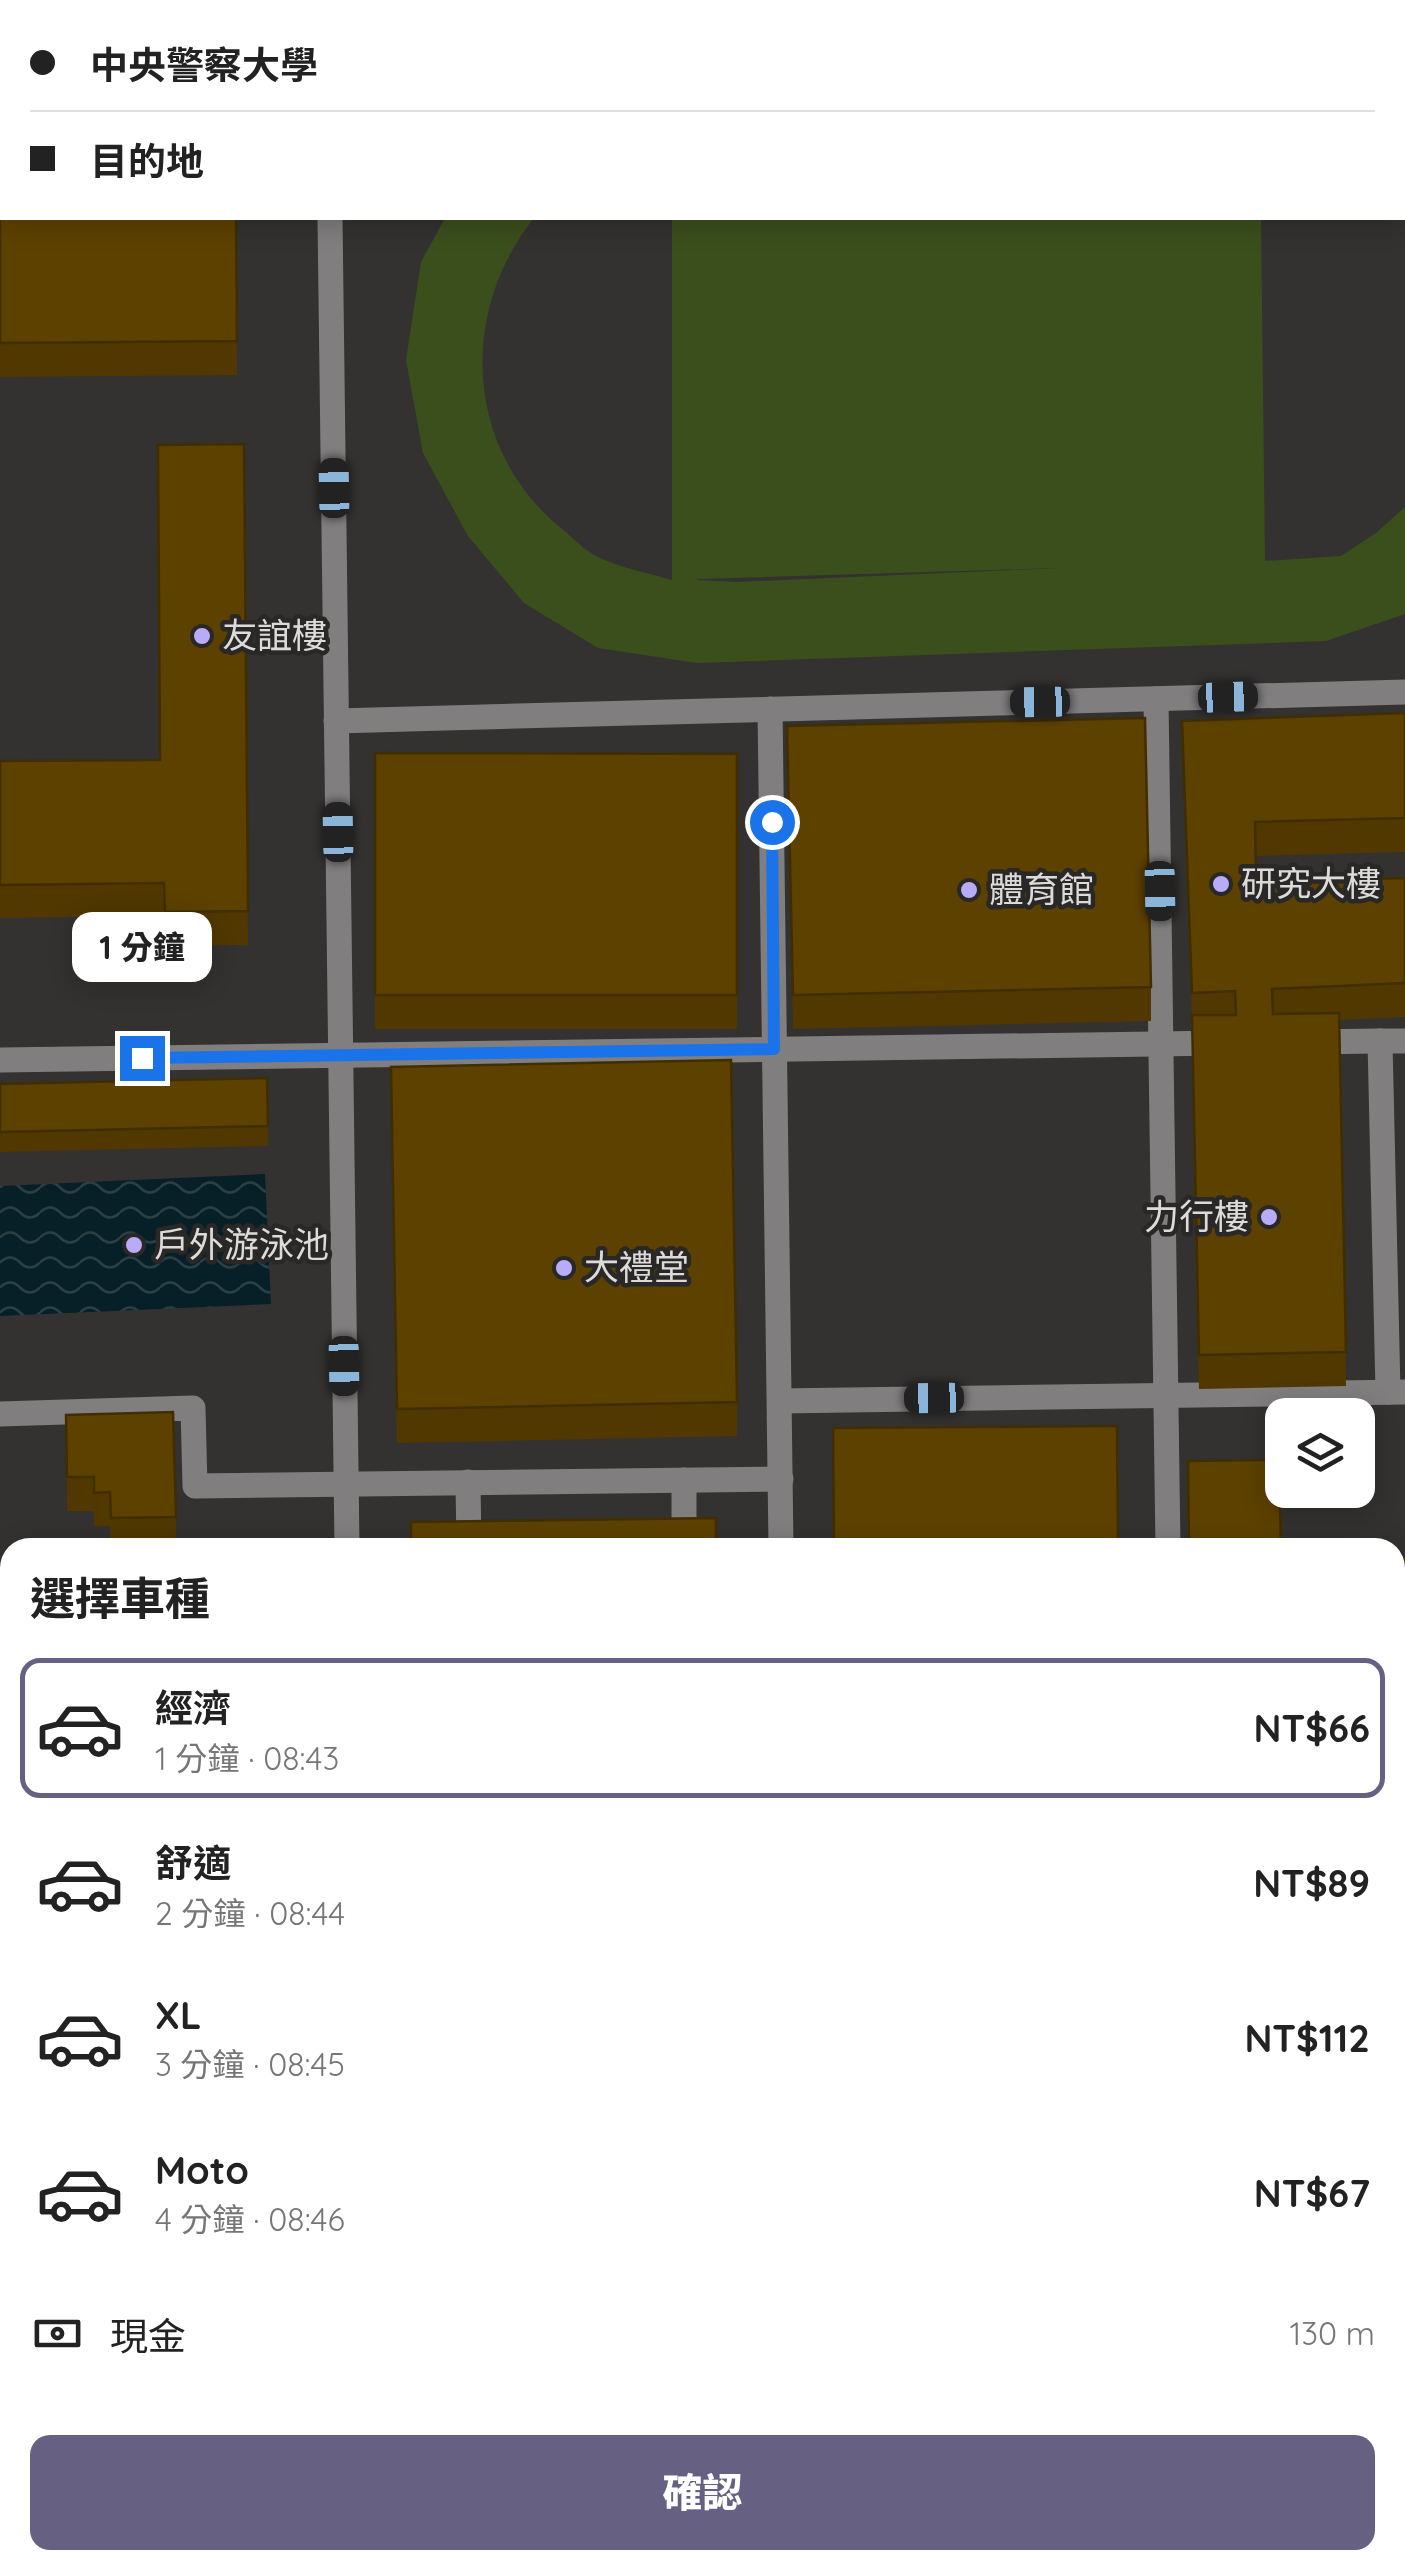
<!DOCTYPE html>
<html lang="zh-TW">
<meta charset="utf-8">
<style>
:root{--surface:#fff;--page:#f6f6f6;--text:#222;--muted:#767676;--line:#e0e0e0;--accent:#666082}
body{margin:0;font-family:Quicksand,"Noto Sans TC",sans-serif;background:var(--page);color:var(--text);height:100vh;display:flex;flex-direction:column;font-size:38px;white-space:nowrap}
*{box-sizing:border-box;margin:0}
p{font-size:32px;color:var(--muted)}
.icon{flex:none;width:55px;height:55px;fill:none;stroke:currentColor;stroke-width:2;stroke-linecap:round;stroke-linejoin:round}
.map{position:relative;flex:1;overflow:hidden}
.side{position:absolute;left:0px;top:1538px;width:1405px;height:1032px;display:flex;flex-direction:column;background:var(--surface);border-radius:30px 30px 0 0;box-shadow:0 5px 25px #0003}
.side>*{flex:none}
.guide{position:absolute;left:0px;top:0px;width:1405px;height:220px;box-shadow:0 5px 25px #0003;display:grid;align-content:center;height:220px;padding:0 30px;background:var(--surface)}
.fabs{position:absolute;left:1265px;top:1398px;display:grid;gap:20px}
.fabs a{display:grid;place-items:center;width:110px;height:110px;border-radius:20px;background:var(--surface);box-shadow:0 5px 25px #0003;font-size:50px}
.end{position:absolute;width:45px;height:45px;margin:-22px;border:12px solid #1a73e8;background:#fff;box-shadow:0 0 0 5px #fff}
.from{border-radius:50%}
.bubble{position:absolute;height:70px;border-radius:20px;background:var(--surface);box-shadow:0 5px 25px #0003;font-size:32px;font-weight:800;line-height:70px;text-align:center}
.car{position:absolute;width:30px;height:60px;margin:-30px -15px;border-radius:12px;box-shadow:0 0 8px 2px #0007;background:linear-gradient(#222 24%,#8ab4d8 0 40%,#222 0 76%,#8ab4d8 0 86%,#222 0)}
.guide b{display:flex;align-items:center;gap:35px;height:95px;font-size:38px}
.guide b+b{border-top:2px solid var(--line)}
.guide i{width:25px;height:25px;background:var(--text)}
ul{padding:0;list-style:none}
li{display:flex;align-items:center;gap:30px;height:140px;margin:0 20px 15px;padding:0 10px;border:5px solid transparent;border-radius:20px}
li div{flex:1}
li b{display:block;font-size:38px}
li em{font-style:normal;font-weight:800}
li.on{border-color:var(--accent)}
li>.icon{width:90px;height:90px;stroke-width:1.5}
h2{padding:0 30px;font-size:45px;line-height:120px}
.pay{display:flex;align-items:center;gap:25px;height:110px;padding:0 30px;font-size:38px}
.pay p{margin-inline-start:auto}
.cta{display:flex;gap:20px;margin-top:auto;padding:20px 30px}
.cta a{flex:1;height:115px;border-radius:20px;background:var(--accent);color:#fff;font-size:40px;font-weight:800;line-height:115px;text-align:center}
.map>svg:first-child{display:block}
</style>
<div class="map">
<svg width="1405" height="2569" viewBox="0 0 1405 2569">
<defs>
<pattern id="forest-firs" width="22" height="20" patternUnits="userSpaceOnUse" patternTransform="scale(2.5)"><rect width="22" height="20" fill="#3b4f1d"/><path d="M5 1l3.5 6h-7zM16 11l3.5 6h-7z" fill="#57683d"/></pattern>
<pattern id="water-waves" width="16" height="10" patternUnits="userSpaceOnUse" patternTransform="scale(2.5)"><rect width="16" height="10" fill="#071f26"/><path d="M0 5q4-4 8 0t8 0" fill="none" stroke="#2b3f45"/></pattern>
</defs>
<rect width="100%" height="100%" fill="#333230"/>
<g fill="#3b4f1d" fill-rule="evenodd">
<path d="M445 218H534C458 313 465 451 562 529 573 538 585 551 598 557 620 568 649 573 672 580V218H1261L1265 561 1341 556 1376 533 1405 507V614L1326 641 697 663 598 648 524 603 468 536 423 453 406 360 421 262ZM1059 568 738 582 697 580 698 579Z"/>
<rect x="1395" y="1704" width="10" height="374"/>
<path d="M1405 2305V2569H1395V2306Z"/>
</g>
<path fill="url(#forest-firs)" d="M0 2364 10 2367V2560H676L675 2569H0Z"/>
<g fill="url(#water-waves)">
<path d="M265 1174 271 1304 0 1316V1186Z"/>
<path d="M708 2560H832V2569H704Z"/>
</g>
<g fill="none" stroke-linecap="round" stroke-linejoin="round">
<g stroke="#807e7f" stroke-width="25">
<path d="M327 0V2"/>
<path d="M330 218 347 1548"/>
<path d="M1156 699 1168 1548"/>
<path d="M770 709 781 1548"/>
<path d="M336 721 1405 692"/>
<path d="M1305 1042 1380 1041"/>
<path d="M0 1060 1225 1043"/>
<path d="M1388 1392 1380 1041H1405"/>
<path d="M780 1401 1405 1392"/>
<path d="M0 1414 193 1408 195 1486 781 1479"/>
<path d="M684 1480V1548"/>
<path d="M468 1482 469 1548"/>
<path d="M1395 2292 1405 2291"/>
<path d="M1242 2560V2569"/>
<path d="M1377 2560V2569"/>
</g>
</g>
<g fill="#503800">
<rect x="725" y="0" width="474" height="2"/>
<path d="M0 10 236 218 237 375 0 377Z"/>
<path d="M244 444 248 945H165L164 916 0 918V761L160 760Z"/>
<path d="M1405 713V852L1256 856V882L1405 878V1017L1339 1020 1346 1386 1199 1389 1192 1023 1182 721Z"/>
<path d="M787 726 1151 987V1021L793 1029Z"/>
<path d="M375 753 737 754V1029H375Z"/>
<path d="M0 1084 268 1126V1146L0 1152Z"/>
<path d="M391 1101 737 1402V1436L397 1443Z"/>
<path d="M66 1415 176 1517V1545L325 1548H111L110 1526H94V1511H67Z"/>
<rect x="1395" y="1561" width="10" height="143"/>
<path d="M1405 2044V2167L1395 2168V2045Z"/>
</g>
<g fill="#5d4100" stroke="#412e00" stroke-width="2.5">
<rect x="526" y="0" width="108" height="2"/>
<rect x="899" y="0" width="127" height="2"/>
<path d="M0 10H2V218H236L237 341 0 343Z"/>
<path d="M244 444 248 911 165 912 164 883 0 885V761L160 760 158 445Z"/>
<path d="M1405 713V818L1255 822 1256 882 1405 878V983L1272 989 1273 1014 1339 1013 1346 1352 1199 1355 1192 1015H1236L1235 991 1192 993 1182 721Z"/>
<path d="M1145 718 1151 987 793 995 787 726Z"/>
<path d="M375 753 737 754V995H375Z"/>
<path d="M731 1060 737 1402 397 1409 391 1067Z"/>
<path d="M267 1078 268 1126 0 1132V1084Z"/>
<path d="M173 1412 176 1517 111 1518 110 1492 94 1493V1477H67L66 1415Z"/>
<path d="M1117 1426 1118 1548H834L833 1428Z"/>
<path d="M1279 1460 1281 1548H1189L1188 1461Z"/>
<path d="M716 1518V1548H411V1522Z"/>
<path d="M325 1543V1548H159V1545Z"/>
<path d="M1395 1561H1405V1670L1395 1671Z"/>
<path d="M1405 2044V2134H1395V2045Z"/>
<path d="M837 2560H1171L1172 2569H837Z"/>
<rect x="1312" y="2560" width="45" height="9"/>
</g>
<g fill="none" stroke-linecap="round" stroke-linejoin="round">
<path stroke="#1a73e8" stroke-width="12" d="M142 1058 774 1049 772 822"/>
</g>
<g fill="#b8abf7" stroke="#292826" stroke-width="4">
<circle cx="202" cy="636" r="10"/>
<circle cx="1221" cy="884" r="10"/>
<circle cx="969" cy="890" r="10"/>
<circle cx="1269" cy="1217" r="10"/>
<circle cx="134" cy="1245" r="10"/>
<circle cx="564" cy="1268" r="10"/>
</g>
<g text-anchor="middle" stroke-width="9" stroke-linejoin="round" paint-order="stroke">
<g font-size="35" fill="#dcdbd9" stroke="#292826" text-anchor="start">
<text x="222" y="648">友誼樓</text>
<text x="1241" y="896">研究大樓</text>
<text x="989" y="902">體育館</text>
<text x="1249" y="1229" text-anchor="end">力行樓</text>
<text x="154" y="1257">戶外游泳池</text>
<text x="584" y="1280">大禮堂</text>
</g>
</g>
</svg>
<div class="fabs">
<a><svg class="icon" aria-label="layers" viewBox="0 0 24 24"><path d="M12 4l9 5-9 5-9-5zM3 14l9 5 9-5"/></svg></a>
</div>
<i class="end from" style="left:772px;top:822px"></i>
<i class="end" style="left:142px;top:1058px"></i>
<div class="bubble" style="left:72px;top:912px;width:140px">1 分鐘</div>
<i class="car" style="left:334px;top:488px;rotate:359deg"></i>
<i class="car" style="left:1228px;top:697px;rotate:88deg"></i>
<i class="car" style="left:1040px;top:702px;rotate:269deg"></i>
<i class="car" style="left:338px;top:832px;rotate:359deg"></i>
<i class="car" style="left:1160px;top:891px;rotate:179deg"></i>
<i class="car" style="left:344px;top:1366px;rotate:179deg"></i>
<i class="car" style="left:934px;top:1398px;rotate:269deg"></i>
<div class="guide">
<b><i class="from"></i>中央警察大學</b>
<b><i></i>目的地</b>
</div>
<section class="side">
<h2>選擇車種</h2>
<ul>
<li class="on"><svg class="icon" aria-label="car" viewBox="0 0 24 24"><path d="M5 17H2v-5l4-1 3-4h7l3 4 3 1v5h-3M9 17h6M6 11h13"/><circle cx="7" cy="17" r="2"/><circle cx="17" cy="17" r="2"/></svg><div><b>經濟</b><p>1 分鐘 · 08:43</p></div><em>NT$66</em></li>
<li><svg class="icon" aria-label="car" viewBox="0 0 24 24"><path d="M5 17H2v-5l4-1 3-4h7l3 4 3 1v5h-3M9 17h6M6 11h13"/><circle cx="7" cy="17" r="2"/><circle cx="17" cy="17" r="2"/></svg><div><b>舒適</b><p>2 分鐘 · 08:44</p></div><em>NT$89</em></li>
<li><svg class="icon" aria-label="car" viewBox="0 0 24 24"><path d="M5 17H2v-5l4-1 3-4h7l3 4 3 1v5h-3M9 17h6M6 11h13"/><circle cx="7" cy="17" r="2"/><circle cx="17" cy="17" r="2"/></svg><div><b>XL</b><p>3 分鐘 · 08:45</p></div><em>NT$112</em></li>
<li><svg class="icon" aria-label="car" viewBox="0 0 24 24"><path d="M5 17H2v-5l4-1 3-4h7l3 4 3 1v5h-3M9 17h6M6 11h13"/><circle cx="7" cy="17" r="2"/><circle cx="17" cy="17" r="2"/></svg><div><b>Moto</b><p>4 分鐘 · 08:46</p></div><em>NT$67</em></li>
</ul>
<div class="pay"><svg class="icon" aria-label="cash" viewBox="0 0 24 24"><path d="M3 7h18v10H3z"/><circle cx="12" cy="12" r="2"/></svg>現金<p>130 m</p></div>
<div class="cta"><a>確認</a></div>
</section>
</div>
